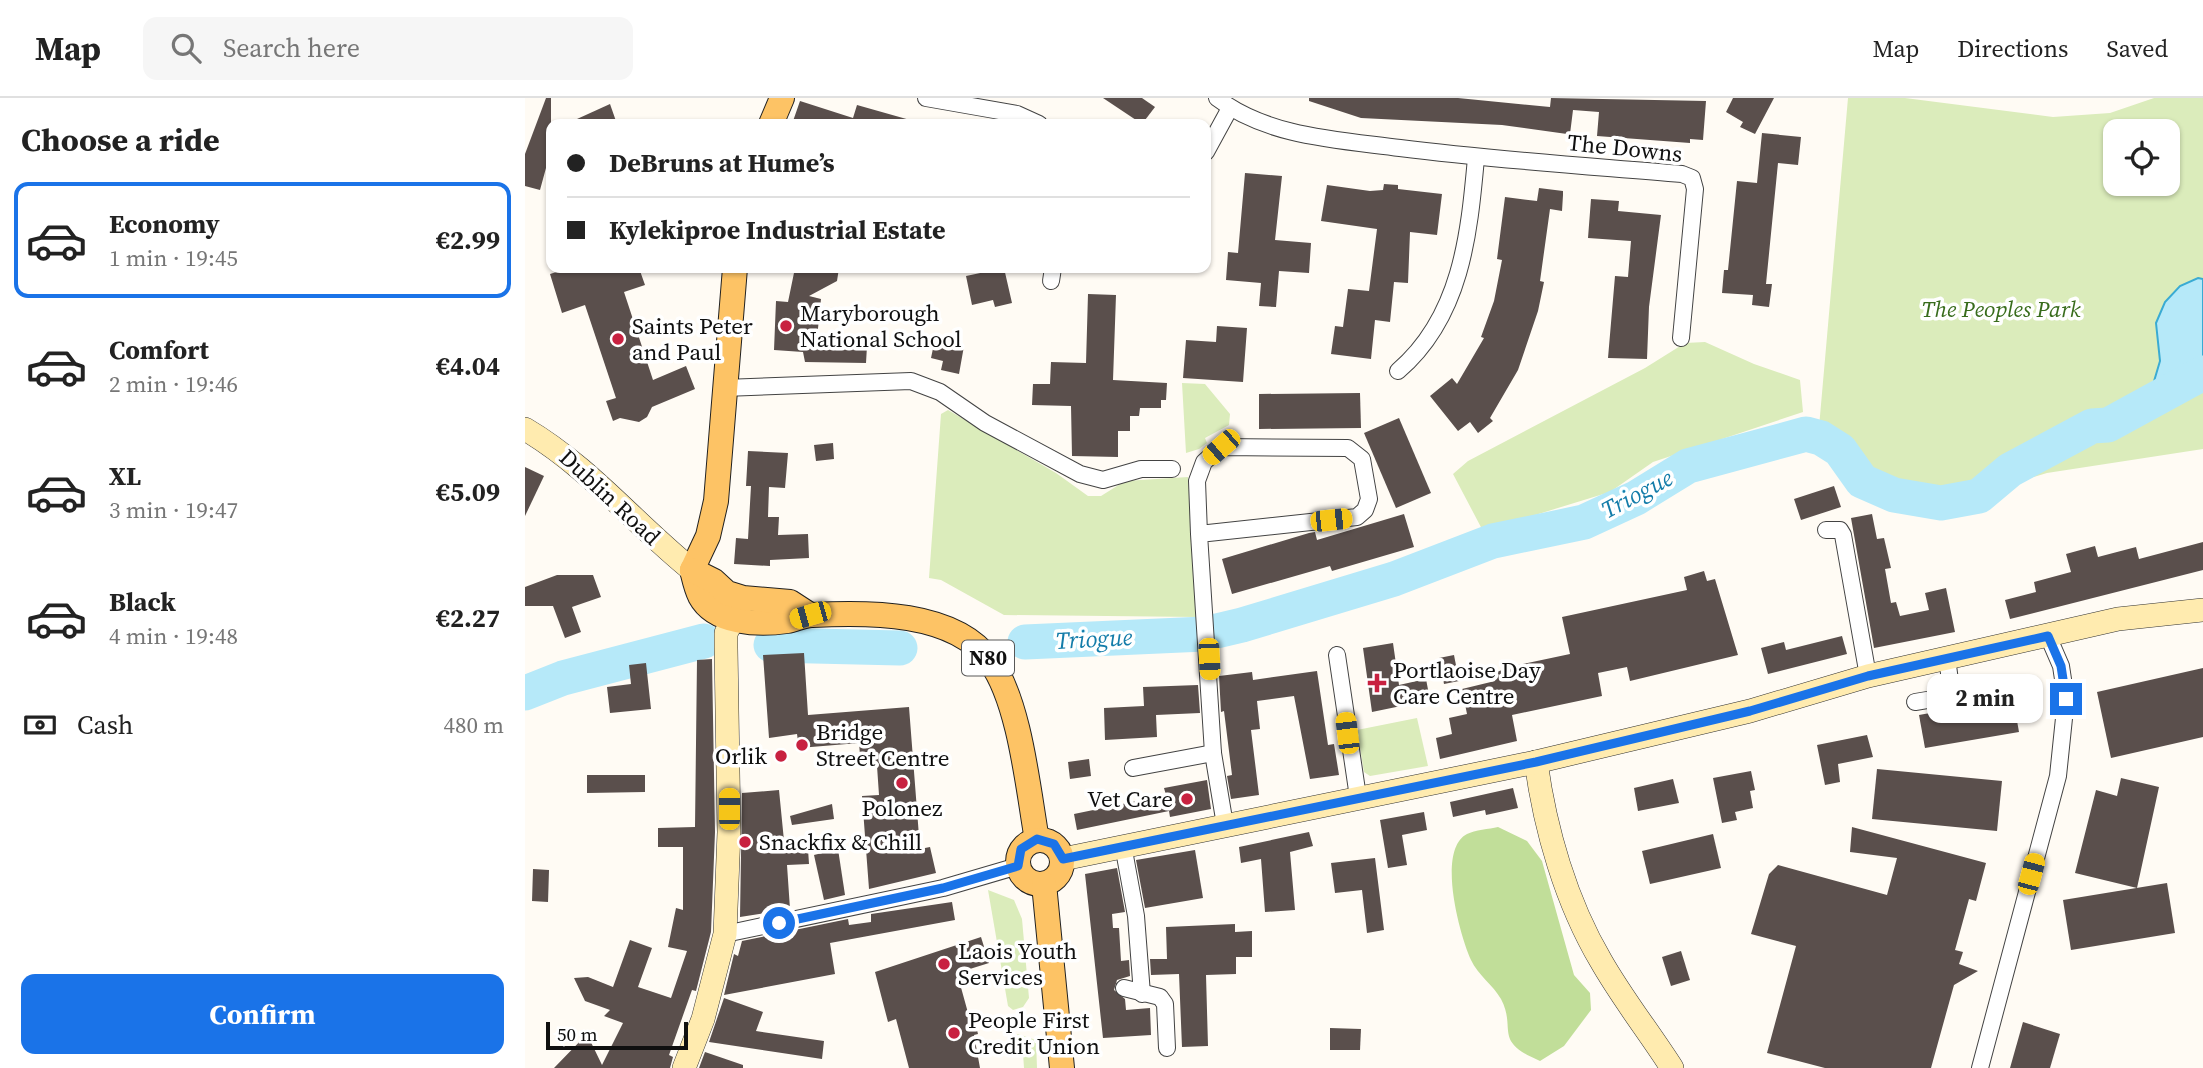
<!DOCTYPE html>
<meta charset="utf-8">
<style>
:root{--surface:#fff;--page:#f6f6f6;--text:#222;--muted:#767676;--line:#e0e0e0;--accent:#1a73e8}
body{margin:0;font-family:"Source Serif 4",serif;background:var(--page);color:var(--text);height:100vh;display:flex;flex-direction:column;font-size:26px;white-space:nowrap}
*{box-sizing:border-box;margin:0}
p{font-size:23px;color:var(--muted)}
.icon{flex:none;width:38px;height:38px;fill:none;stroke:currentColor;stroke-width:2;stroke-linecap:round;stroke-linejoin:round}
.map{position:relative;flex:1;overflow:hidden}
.sheet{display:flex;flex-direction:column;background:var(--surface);width:525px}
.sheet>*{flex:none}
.guide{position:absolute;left:21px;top:21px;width:665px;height:154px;border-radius:14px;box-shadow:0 2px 5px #0004;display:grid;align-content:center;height:154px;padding:0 21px;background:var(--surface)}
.buttons{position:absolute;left:1578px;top:21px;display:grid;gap:14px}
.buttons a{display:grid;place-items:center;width:77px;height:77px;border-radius:14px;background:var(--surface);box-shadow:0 2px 5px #0004;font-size:35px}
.scale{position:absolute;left:21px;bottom:18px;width:142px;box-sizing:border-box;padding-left:7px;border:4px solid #101010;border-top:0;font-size:19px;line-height:24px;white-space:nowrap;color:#101010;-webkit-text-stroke:5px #fff;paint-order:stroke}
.end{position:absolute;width:32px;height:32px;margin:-16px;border:9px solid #1a73e8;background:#fff;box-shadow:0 0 0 4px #fff}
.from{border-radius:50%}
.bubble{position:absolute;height:49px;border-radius:14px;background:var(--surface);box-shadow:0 2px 5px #0004;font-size:23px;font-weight:700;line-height:49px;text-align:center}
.car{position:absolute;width:21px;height:42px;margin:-21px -10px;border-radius:9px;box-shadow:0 0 5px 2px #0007;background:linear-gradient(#f5c518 24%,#345 0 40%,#f5c518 0 76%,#345 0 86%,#f5c518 0)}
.guide b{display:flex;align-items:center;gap:24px;height:66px;font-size:26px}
.guide b+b{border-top:2px solid var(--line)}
.guide i{width:18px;height:18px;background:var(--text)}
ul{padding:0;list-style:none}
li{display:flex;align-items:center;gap:21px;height:116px;margin:0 14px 10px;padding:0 7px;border:4px solid transparent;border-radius:14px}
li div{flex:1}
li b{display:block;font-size:26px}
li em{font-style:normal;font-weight:700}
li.selected{border-color:var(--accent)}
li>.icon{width:63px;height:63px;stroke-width:1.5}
h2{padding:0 21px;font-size:32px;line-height:84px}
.pay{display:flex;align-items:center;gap:18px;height:77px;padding:0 21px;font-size:26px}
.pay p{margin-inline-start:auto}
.cta{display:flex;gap:14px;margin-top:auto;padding:14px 21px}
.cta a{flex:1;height:80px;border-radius:14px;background:var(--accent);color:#fff;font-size:28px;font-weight:700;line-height:80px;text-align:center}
header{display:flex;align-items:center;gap:42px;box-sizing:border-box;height:98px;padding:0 35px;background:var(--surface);border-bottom:2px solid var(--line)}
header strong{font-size:33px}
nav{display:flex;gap:38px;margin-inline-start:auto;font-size:24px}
.search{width:490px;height:63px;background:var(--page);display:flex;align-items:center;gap:18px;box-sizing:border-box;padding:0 24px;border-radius:14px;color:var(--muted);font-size:26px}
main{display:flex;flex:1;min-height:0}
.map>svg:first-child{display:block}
</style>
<header>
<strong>Map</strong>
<div class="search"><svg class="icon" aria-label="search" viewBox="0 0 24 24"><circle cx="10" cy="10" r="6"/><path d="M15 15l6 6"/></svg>Search here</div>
<nav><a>Map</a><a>Directions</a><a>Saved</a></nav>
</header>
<main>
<section class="sheet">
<h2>Choose a ride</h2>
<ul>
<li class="selected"><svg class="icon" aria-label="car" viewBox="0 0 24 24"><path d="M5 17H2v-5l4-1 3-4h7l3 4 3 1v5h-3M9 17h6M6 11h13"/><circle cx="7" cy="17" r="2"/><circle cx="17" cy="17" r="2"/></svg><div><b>Economy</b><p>1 min · 19:45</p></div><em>€2.99</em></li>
<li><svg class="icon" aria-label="car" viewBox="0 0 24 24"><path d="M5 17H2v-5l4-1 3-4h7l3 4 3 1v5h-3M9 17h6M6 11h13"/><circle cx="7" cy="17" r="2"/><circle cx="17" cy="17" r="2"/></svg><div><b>Comfort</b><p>2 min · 19:46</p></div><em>€4.04</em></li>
<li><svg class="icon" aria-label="car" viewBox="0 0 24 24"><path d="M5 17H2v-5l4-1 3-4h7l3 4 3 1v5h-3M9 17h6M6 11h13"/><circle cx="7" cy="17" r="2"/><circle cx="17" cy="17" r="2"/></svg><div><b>XL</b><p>3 min · 19:47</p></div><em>€5.09</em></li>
<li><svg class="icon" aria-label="car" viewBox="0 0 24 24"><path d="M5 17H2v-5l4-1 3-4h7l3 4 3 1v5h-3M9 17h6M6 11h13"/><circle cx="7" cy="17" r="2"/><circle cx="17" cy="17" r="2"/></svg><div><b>Black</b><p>4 min · 19:48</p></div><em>€2.27</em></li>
</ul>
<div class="pay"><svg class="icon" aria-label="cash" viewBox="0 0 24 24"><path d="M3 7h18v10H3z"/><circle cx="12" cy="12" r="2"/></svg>Cash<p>480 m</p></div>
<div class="cta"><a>Confirm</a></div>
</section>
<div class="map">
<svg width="1678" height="970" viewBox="0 0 1678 970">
<rect width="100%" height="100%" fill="#fffbf4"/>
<g fill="#dbecbb" fill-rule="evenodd">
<path d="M1323 0H1380L1528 19 1585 15 1629 0H1678V351L1522 375 1475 389 1455 403 1415 411 1357 406 1326 384 1292 352ZM1591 33H1643V86H1591Z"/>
<path d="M1180 244 1229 266 1275 282 1278 314 1128 364 1085 394 958 433 928 376 943 363 1120 270 1160 245Z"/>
<path d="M657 285 680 286 705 316 704 327 680 340 682 345 674 351 661 355Z"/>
<path d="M423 312 531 375 563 398H576L600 383 663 379 673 519 479 517 416 482 404 480 416 316Z"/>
<path d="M892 620 903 668 845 678 839 674 832 632Z"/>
<path d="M463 792 489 802 497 821 504 900 498 909 488 912 483 908Z"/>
<path d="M493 936 511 942 512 970H499L498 955 483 956 485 943Z"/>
</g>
<path fill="#c1de99" d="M973 729 1002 743 1017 763 1049 877 1065 895 1066 912 1039 948 1015 963C967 943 992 931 976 901 968 887 953 877 946 862 935 838 911 752 942 736 950 732 964 731 973 729Z"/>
<path fill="#b6e9f9" stroke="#3aabd3" stroke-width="2" d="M1673 180 1678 181V275H1672L1622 307 1635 263 1631 225 1640 204 1655 188Z"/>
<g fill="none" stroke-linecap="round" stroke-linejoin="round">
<g stroke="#b6e9f9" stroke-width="35">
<path d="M500 544 679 536 717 527 869 481 968 443 1059 424 1111 400 1163 368 1281 336 1296 340 1315 352 1337 383 1369 397 1416 405 1454 398 1485 372 1567 328 1583 327 1678 275"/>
<path d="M246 547 375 550"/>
<path d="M0 595 38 580 179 543"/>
</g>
</g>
<g fill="#5a4f4c">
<path d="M21 0H26V72L21 70 15 92 0 88V56Z"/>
<path d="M578 0H617L630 9 617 26Z"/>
<path d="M784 0H933L1025 9 1026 0 1181 3 1178 42 1165 41V45L1072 38 1074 14 1048 12 1045 36H1042L977 27 836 20 784 3Z"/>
<path d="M1208 0H1249L1230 36 1215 29 1218 24 1201 14Z"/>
<path d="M275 3 328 20 332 7 385 22V26H267Z"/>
<path d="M85 6 92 26H41Z"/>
<path d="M1237 35 1276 39 1273 67 1253 65 1241 186H1247L1244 209 1227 207 1228 197 1197 195 1199 172H1203L1212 83 1232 85Z"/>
<path d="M720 75 757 78 750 142 786 145 784 175 754 173 751 209 734 208 736 185 701 182 703 154 713 155Z"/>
<path d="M859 86 873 87V91L917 96 912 137 885 134 883 185 869 184 865 224 850 222 846 261 806 256 810 228 818 229 823 191 844 193 852 131 796 123 802 87 845 93 858 92Z"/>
<path d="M1014 90 1038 93V97L1037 113 1025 111 1015 183 1019 184 1013 213 993 272 965 320 968 323 953 335 945 324 933 333 905 298 927 280 932 286 959 240 956 239 969 203 977 162 972 161 980 99 1012 103Z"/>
<path d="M1066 101 1094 103 1093 113 1136 117 1124 209 1122 261 1083 260 1090 178 1103 179 1106 143 1063 140Z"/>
<path d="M44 170H114L120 187 99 194 128 282 161 268 170 291 127 309 122 319 114 324 95 320 88 323 81 303 91 300 60 207 37 215 25 176Z"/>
<path d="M270 170H314L312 183 284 198 296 201 292 240 312 241V246L342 248 341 265 280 264 278 254 249 252 251 203 263 204Z"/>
<path d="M479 170 487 205 470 209 468 202 447 207 441 178Z"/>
<path d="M563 196 591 197 588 282 642 285 641 302H636V310H615L614 318H605V333H593V359L547 358 546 308 507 307 508 286H525L526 264 561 265Z"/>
<path d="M692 228 722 230 718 284 658 280 661 242 691 244Z"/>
<path d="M410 241 439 248 434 276 416 272 418 263 406 260Z"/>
<path d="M835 295 836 330 734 331V296Z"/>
<path d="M874 320 906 395 871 410 839 335Z"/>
<path d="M308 345 309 361 291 363 289 347Z"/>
<path d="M223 353 263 355 260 390 244 389 243 419H254L253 437 283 436 284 460 245 462V468L209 466 211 440 223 441 226 388H221Z"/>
<path d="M0 369 19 378 0 418Z"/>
<path d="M1309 388 1316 409 1276 422 1269 401Z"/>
<path d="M879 416 889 449 807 473 805 468 707 496 697 461 784 435 790 434 792 442Z"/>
<path d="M1347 416 1352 441 1359 440 1366 470 1360 471 1366 505 1371 504 1375 518 1404 512 1400 495 1421 490 1430 534 1349 550 1326 420Z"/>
<path d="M1678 444V472L1485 521 1480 502 1511 494 1509 484 1546 474 1541 456 1570 448 1573 459 1611 449 1614 461Z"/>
<path d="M1179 473 1182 483 1190 481 1213 557 1105 583 1102 569 1073 575 1077 598 987 617 992 643 915 661 911 640 927 636 924 620 942 616 937 591 970 583 968 575 993 567 1045 556 1037 519 1162 492 1159 479Z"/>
<path d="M32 477H68L76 499 47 509 56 534 40 540 28 508H0V489Z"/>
<path d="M1317 538 1322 556 1243 576 1236 550 1259 544 1261 552Z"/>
<path d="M868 545 874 587 901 581 905 602 847 614 838 550Z"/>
<path d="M279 555 283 617 384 609 395 751 405 749 411 775 344 791 337 698 354 697 352 668 336 669 334 645 274 650 272 636 244 640 238 557Z"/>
<path d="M929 557 934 583 919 586 914 560Z"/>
<path d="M187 561 190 734 186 834 171 893 167 892 144 957 148 959 145 970H29L62 936 77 967 98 925 79 918 85 912 60 903 49 880 63 879 88 889 105 842 127 850 113 889 146 900 162 853 143 849 151 810 158 812V749H133V730L170 729 172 562Z"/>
<path d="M121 565 126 611 85 615 82 589 106 586 104 567Z"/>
<path d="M1678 570V639L1586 660 1572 594Z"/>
<path d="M792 573 803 647 809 646 814 677 785 681 769 598 732 603 735 631 726 632 734 697 706 701 702 678 707 677 699 613 696 614 694 578 727 574 728 582Z"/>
<path d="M673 587 675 615 631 617 632 639 580 642 579 610 619 608 618 589Z"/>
<path d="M1488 600 1494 634 1400 650 1394 617Z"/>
<path d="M1342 637 1348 659 1313 666 1315 684 1300 687 1292 647Z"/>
<path d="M564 661 566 678 545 681 543 664Z"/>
<path d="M1352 671 1477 683 1472 733 1347 721Z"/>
<path d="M1226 673 1230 692 1225 693 1228 710 1210 714 1212 722 1197 725 1188 680Z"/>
<path d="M62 677H120V694L62 695Z"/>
<path d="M1596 680 1634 689 1612 790 1550 775 1571 692 1592 698Z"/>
<path d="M1148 681 1154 705 1113 713 1109 690Z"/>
<path d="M682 682 686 711 645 719 644 713 552 732 549 716 641 697 639 690Z"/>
<path d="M988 690 993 710 961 717 960 712 928 719 925 704Z"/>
<path d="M254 692 260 753 283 751 284 766 262 767 265 811 215 819 217 695Z"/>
<path d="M307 706 309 721 267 727 265 718Z"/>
<path d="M899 714 902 732 877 737 882 767 863 770 855 722Z"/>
<path d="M1327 729 1461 765 1451 803 1444 801 1430 852 1438 854 1434 866 1453 873 1429 887 1406 970H1300L1242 955 1271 848 1226 836 1244 776 1253 767 1362 797 1372 760 1325 754Z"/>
<path d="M784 734 788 748 765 754 770 812 740 814 736 761 716 765 714 749Z"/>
<path d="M1188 736 1196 770 1125 786 1117 753Z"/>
<path d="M313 751 320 797 299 802 289 757Z"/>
<path d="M670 752 678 800 620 810 611 762Z"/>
<path d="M850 760 859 832 842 835 837 792 810 795 806 765Z"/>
<path d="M592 770 600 814 587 816 588 830H594L596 863 604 862 605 878 592 882 589 892 600 901 601 912 625 910 626 937 578 940 560 776Z"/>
<path d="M8 771 24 772 23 804 7 803Z"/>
<path d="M1642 785 1650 835 1546 852 1538 802Z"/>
<path d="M427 804 430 822 305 845 310 876 199 897 209 856 213 858 217 843 323 821 324 827 346 824V816Z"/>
<path d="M710 826V834L727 833V859H711V876L681 877 683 948 657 949 654 876 626 877 625 861H642L641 829Z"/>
<path d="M456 839 464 865 432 875 445 922 449 921 453 936 449 937 455 970H384L371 921 363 924 350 874Z"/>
<path d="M1156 853 1165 882 1146 888 1137 859Z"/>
<path d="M199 900 238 914 231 933 299 943 297 961 184 944Z"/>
<path d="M1498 924 1535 936 1525 970H1485Z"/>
<path d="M805 930 836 931 835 952H805Z"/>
<path d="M180 954 218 967V970H174Z"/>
</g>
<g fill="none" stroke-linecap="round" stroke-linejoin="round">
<defs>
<g id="street">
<path d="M401 0 492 16 514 26"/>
<path d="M692 0C742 39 815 42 875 50 969 62 1063 68 1157 76L1167 80 1170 91 1156 240"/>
<path d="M681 54 705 10"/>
<path d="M526 183 528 170"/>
<path d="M873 273C936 219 944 138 951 60"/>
<path d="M199 290 386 283 415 294 460 325 555 376 578 382 616 371H647"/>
<path d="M1301 432H1315L1318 437 1343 578"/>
<path d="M674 436 832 419 840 412 844 401 837 361 823 350 696 349 679 364 672 383 674 436 688 655 700 727"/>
<path d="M812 557 833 699"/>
<path d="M1422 560 1427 598"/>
<path d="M1390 604 1485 588"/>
<path d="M608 670 688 655"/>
<path d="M598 747 611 818 617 896"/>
<path d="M200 836 418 790 493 768"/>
<path d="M599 890 635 899 640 906 642 950"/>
<path d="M1455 970 1533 678 1541 601 1536 568 1523 538"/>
</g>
<g id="secondary">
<path d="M0 331C63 368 110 426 167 472"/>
<path d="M1011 664C1020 731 1041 804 1076 863 1097 900 1124 934 1147 970"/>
<path d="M538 761 1011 664 1225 613 1343 578 1593 521 1678 512"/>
<path d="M159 970 178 921 200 836 204 734 201 550V535L208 522"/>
</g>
<g id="primary">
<path d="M246 26 257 0"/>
<path d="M167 472C169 480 171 490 175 498 190 526 234 527 262 523 270 522 278 517 287 517 342 514 430 513 465 563 495 604 503 691 512 742"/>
<path d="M167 472 183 438 191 403 210 170"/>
<path d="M167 472 189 483 202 495 218 500 265 504 285 517"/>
<circle cx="515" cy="764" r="22"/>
<path d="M519 786 537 970"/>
</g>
</defs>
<use href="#street" stroke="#434343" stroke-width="18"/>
<use href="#secondary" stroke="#323232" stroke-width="24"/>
<use href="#primary" stroke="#212121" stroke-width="26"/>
<use href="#street" stroke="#fff" stroke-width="16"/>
<use href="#secondary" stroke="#ffebaf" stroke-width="23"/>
<use href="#primary" stroke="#fdc365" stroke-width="24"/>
</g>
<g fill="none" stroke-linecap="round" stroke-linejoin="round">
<path stroke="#1a73e8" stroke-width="9" d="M254 825 418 790 493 768 496 751 512 741 529 746 538 761 1011 664 1225 613 1343 578 1523 538 1536 568 1541 601"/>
</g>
<g fill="#c82140" stroke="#fff" stroke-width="2.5">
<circle cx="261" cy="228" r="7"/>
<circle cx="93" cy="241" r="7"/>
<path d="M848.5 574.5h7v7h7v7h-7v7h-7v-7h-7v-7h7z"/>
<circle cx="277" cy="647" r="7"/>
<circle cx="256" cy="658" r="7"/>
<circle cx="377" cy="685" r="7"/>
<circle cx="662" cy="701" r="7"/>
<circle cx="220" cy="744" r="7"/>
<circle cx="419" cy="866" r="7"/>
<circle cx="429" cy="935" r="7"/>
</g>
<g text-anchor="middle" stroke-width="7" stroke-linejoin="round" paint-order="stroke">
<rect fill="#fff" stroke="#585858" stroke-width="2" x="437" y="542.5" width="52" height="35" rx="5"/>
<g font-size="21" font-weight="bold" fill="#101010">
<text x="463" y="567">N80</text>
</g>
<g font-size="23" fill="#101010" stroke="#fff">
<text transform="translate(1100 50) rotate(6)" y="8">The Downs</text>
<text transform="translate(85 399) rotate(43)" y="8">Dublin Road</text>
</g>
<g font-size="23" font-style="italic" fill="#386c1c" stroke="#fff">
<text x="1476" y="219">The Peoples Park</text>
</g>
<g font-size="23" fill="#101010" stroke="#fff" text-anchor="start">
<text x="275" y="223">Maryborough<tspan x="275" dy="26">National School</tspan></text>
<text x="107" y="236">Saints Peter<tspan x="107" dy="26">and Paul</tspan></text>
<text x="868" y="580">Portlaoise Day<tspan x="868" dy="26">Care Centre</tspan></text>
<text x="291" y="642">Bridge<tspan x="291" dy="26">Street Centre</tspan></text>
<text x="242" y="666" text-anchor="end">Orlik</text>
<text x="648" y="709" text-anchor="end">Vet Care</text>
<text x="377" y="718" text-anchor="middle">Polonez</text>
<text x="234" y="752">Snackfix &amp; Chill</text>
<text x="433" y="861">Laois Youth<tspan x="433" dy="26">Services</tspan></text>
<text x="443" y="930">People First<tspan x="443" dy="26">Credit Union</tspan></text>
</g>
<g font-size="24" font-style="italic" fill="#137ca9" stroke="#fff">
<text transform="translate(1112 396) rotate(-28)" y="8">Triogue</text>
<text transform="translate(569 541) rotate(-3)" y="8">Triogue</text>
</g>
</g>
</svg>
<div class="buttons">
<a><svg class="icon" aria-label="locate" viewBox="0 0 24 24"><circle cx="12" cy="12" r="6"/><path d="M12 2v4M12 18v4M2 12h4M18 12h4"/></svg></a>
</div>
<div class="scale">50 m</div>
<i class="end from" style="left:254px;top:825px"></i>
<i class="end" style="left:1541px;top:601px"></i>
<div class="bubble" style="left:1402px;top:576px;width:116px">2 min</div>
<i class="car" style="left:696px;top:349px;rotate:229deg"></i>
<i class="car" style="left:806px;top:422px;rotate:84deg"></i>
<i class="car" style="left:285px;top:517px;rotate:254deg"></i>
<i class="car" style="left:684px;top:561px;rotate:177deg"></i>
<i class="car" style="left:822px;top:635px;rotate:353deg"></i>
<i class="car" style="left:204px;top:711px;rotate:0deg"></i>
<i class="car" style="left:1506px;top:776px;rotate:15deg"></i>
<div class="guide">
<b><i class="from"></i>DeBruns at Hume’s</b>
<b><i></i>Kylekiproe Industrial Estate</b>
</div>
</div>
</main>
